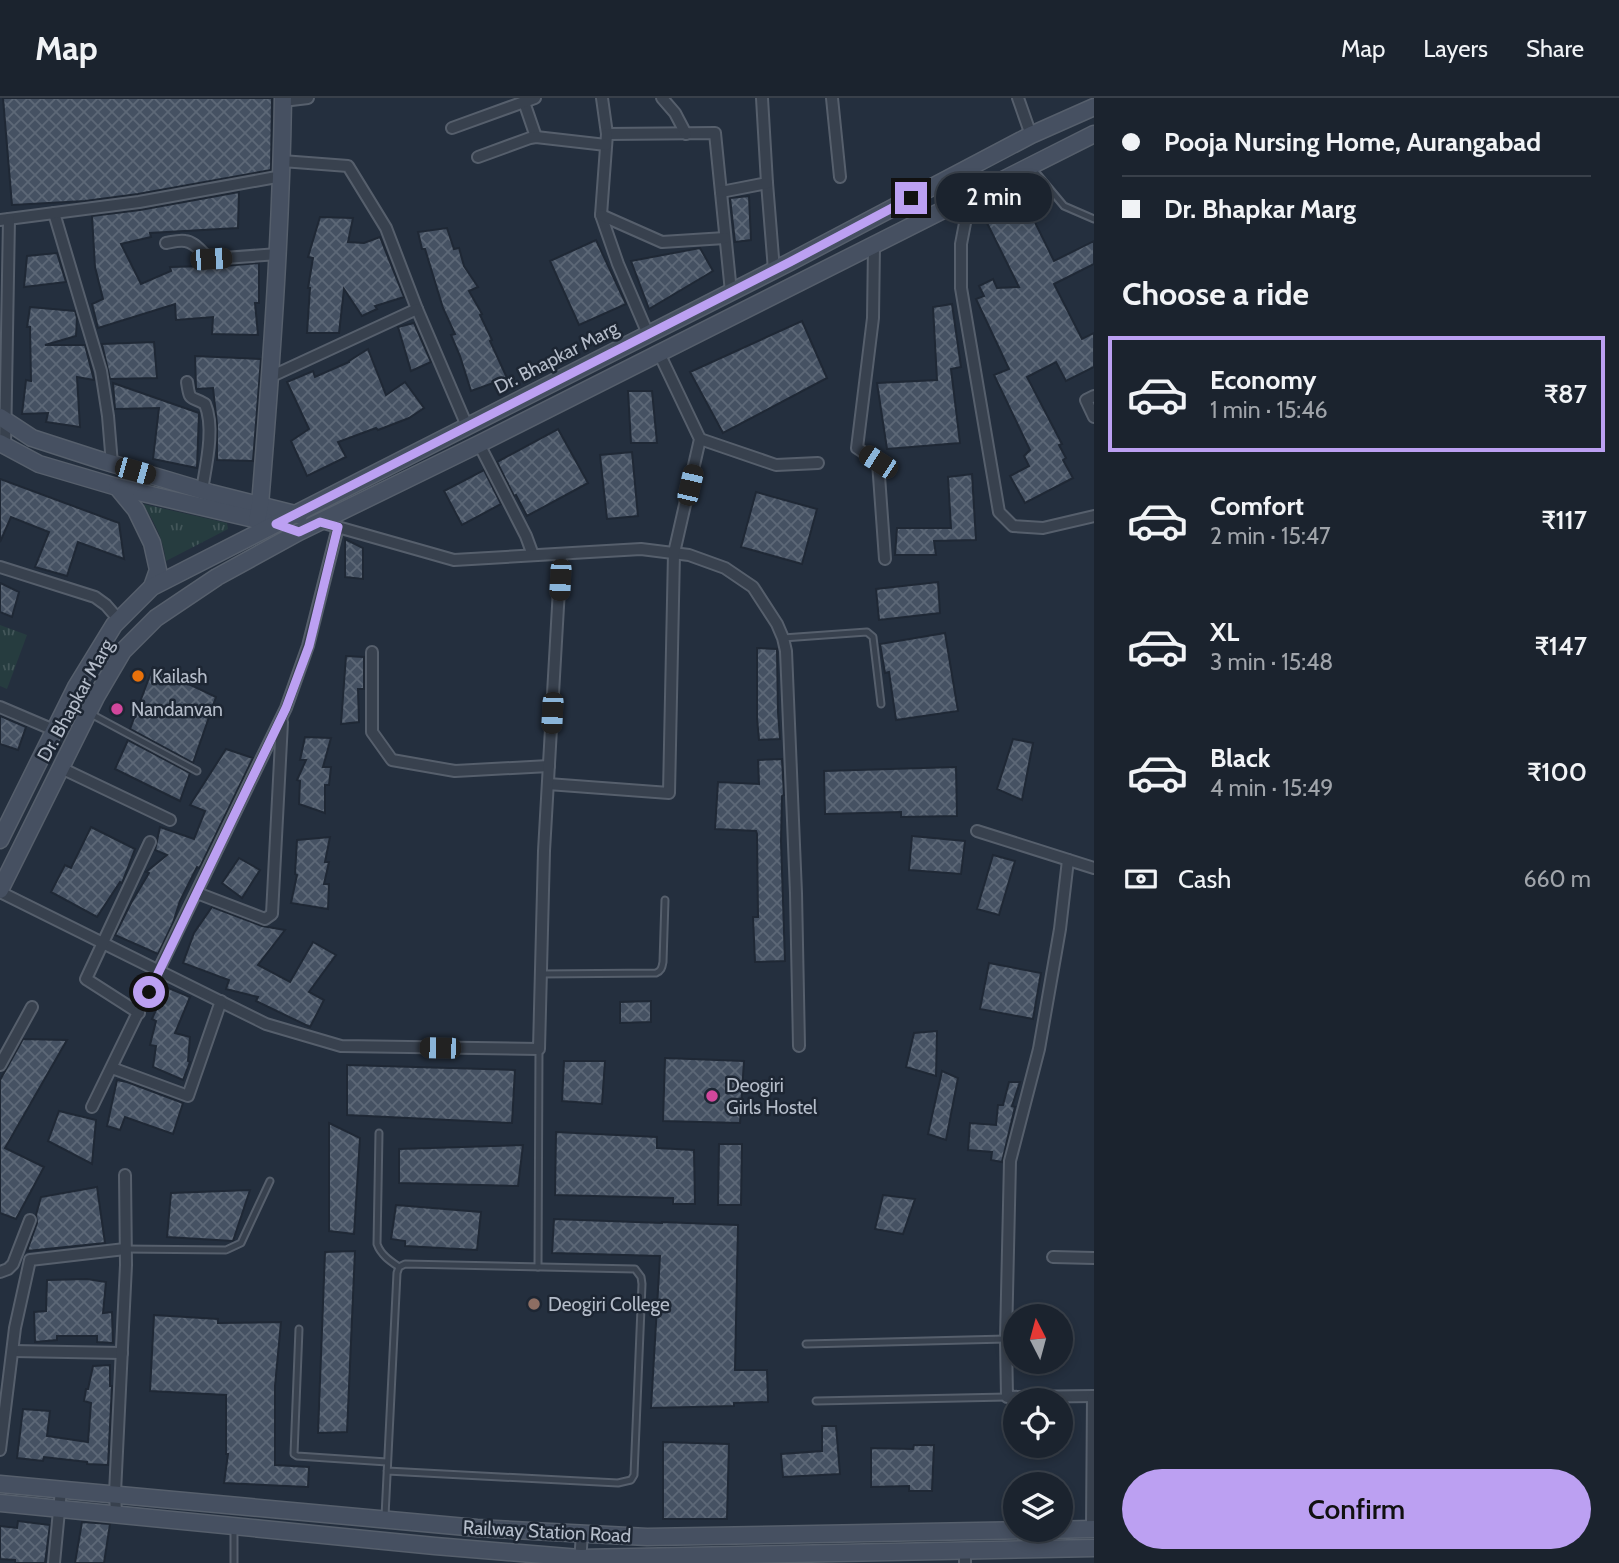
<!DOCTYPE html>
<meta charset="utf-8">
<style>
:root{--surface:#1b232e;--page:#282f3a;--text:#f1f3f6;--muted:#a0a4aa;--line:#39404a;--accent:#bca0f2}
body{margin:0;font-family:Cabin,sans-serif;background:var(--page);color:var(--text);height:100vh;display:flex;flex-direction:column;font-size:26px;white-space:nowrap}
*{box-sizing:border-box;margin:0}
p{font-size:23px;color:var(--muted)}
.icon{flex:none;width:38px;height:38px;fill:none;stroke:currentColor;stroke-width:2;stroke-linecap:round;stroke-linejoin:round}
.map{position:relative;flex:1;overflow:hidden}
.panel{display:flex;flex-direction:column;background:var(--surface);width:525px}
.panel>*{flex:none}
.hud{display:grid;align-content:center;height:154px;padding:0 28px;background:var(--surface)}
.needle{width:46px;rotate:354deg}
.fabs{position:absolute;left:1003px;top:1206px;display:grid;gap:14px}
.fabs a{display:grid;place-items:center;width:70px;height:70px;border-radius:50%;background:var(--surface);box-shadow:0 4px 10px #0003,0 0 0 2px var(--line);font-size:35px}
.end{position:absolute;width:32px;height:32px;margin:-16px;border:9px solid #bca0f2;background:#111;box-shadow:0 0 0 4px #111}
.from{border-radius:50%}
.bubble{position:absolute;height:49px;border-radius:24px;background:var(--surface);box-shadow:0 4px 10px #0003,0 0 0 2px var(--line);font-size:23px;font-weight:600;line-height:49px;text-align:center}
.car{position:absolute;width:21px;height:42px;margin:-21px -10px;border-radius:9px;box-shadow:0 0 5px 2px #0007;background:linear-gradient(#222 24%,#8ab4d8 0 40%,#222 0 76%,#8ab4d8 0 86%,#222 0)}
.hud b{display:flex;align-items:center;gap:24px;height:66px;font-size:26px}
.hud b+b{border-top:2px solid var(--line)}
.hud i{width:18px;height:18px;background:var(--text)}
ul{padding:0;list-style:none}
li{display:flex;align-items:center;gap:21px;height:116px;margin:0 14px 10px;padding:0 14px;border:4px solid transparent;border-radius:0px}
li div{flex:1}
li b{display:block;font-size:26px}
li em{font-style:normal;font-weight:600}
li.on{border-color:var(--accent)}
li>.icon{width:63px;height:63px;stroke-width:1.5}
h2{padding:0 28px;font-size:32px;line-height:84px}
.pay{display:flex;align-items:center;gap:18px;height:77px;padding:0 28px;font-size:26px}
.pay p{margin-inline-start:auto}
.primary-button{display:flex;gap:14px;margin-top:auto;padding:14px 28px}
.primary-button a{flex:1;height:80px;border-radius:42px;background:var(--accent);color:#111;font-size:28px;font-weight:600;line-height:80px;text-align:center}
header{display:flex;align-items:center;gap:42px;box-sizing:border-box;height:98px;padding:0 35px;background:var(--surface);border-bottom:2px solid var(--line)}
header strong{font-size:33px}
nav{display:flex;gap:38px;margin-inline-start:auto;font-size:24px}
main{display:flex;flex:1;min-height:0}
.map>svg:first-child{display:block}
</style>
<header>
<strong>Map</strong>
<nav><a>Map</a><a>Layers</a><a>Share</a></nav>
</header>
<main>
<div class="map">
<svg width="1094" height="1465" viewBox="0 0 1094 1465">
<defs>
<pattern id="grass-tufts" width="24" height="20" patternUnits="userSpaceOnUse" patternTransform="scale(1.75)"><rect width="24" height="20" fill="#263c3f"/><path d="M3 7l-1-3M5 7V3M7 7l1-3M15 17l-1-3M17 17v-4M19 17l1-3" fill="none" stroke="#435659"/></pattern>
<pattern id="building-cross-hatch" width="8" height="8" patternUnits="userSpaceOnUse" patternTransform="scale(1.75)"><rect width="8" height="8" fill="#455162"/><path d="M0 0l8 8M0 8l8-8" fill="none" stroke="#5d6877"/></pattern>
</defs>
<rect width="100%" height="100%" fill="#242f3e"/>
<g fill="url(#grass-tufts)">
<path d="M143 406 227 425 228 431 166 463C163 441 155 425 143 406Z"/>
<path d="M0 527 27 537 7 591 0 588Z"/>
</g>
<g fill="url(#building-cross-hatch)" stroke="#1f2835" stroke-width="2">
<path d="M3 0H272L271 72 138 96 85 103 12 107Z"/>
<path d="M239 94 238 130 150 135 151 139 121 146 141 186 171 173 170 169 207 168 212 169 259 165V205H255L258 237 212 236 213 219 176 222 175 206 98 230 92 206 103 201 95 169 92 118 140 112Z"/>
<path d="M749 98 751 142 735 144 730 100Z"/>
<path d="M1025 104 1054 163 1094 143V166L1054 186 1082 241 1094 235V269L1066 283 1056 264 1027 279 1062 346 1059 347 1066 360 1063 362 1073 380 1025 405 1010 378 1029 368 1024 358 1030 352 994 277 1009 271 976 201 984 198 979 188 993 181 997 190 1019 189 986 123Z"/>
<path d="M320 119 353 120 348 144 364 145 380 139 404 199 375 208 377 211 362 218 344 191 339 235H307L310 190H308L313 160 308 159Z"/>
<path d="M447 130 454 151 459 150 464 168 478 189 469 193 482 216 480 217 492 242 490 243 507 280 471 293 460 258 451 237 455 236 443 210 425 151H422L418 134Z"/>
<path d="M596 142 626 206 579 227 550 163Z"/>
<path d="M700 150 713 173 649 211 631 163Z"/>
<path d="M57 155 66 184 24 189 27 158Z"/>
<path d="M952 206 961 269 951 271 960 345 887 351 877 285 937 282 933 209Z"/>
<path d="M30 209 75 213 77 220 76 238 45 247H85L94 282 77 279 80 329 46 324 48 315 22 316 26 282 31 283 30 229H27Z"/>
<path d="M802 223 827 280 723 335 690 274Z"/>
<path d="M414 225 431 264 411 273 398 229Z"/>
<path d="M154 244 157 280 110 281 102 246Z"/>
<path d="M368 251 386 297 405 284 424 310 409 320 378 332 376 330 338 344 346 359 307 378 291 343 309 331 287 284 313 273 315 279 349 264V263Z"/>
<path d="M195 258 261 261 253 363 217 362V326L213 290 196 291Z"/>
<path d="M113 285 199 315 197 370 153 361 159 310 115 311Z"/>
<path d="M628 293H652L657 345H631Z"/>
<path d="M558 331 588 385 527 418 516 397 514 398 497 364Z"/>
<path d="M632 354 638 418 607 421 600 357Z"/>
<path d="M484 372 501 406 462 427 444 393Z"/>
<path d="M972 376 976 442 934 443 936 457H895L897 430H951L948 379Z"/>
<path d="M0 381 119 425 124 461 78 444 67 478 35 469 49 434 11 419 0 444Z"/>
<path d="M756 394 817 411 802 466 741 449Z"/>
<path d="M345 441 363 450V481L345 479Z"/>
<path d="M938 484 940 515 879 522 876 491Z"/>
<path d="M0 485 19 494 12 519 0 514Z"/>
<path d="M945 535 958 613 896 622 889 574 885 575 880 546Z"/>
<path d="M757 550 777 551 778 614 780 641 759 642 757 620Z"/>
<path d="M346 558 364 559V591H358L359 624 341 626Z"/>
<path d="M153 569 216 599 193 665 130 631Z"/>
<path d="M0 618 26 629 18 652 0 646Z"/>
<path d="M305 639 331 640 323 669H331L329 687H325V715L299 706 300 683 297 682 306 662H300Z"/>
<path d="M1013 641 1033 645 1022 702 997 691Z"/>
<path d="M128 642 190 675 180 703 115 671Z"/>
<path d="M226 651 253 660 201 767 199 770 197 769 180 803 173 825 158 856 115 837 131 805 149 775 146 774 167 757 155 752 160 729 194 741 205 713 190 707Z"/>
<path d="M782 661 784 697 782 698 781 743 785 863 755 864 753 819H758L757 736 756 733 715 731 718 684 759 686 758 662Z"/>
<path d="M956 669 957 718 901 719V714L825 716 824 673Z"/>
<path d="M91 729 135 751 122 785 120 784 97 819 51 794 65 767 71 770Z"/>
<path d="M912 738 965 743 961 776 909 772Z"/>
<path d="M330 739 325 764H329L324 786H329L328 811 291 805 297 777 295 776 297 742Z"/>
<path d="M993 757 1015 763 999 817 977 811Z"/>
<path d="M239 760 260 772 242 800 222 785Z"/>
<path d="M212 809 262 828 285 832 258 867 290 884 313 844 336 857 309 894 324 902 310 929 256 903 258 899 226 891 229 882 183 865 194 835Z"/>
<path d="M989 865 1041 875 1033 921 980 911Z"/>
<path d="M166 889 190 899 175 935 190 939 188 963 190 964 183 982 153 969 156 948 150 947 156 923 152 921Z"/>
<path d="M651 903V924L620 925V904Z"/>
<path d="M937 933 936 978 906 969 914 935Z"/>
<path d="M23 941 67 942 5 1050 44 1069 16 1121 0 1115V982Z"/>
<path d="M665 960 744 963 740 1025 663 1023Z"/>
<path d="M564 963H605L602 1006 562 1003Z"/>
<path d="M347 967 515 972 512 1025 347 1017Z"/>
<path d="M942 973 958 980 946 1042 928 1036Z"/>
<path d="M117 982 127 984 183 1005 173 1036 125 1019 120 1032 107 1028Z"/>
<path d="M1009 984H1020L1012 1008 1015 1009 1010 1030 1002 1064 991 1062 992 1054 968 1052 970 1025 996 1027 998 1007H1003Z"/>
<path d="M59 1013 96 1022 92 1066 48 1043Z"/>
<path d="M329 1025 360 1040 354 1136 329 1133Z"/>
<path d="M556 1034 657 1039V1050L694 1052 695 1106H673V1100L555 1097Z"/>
<path d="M719 1046H742L741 1107H718Z"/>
<path d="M523 1047 518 1088 399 1085V1051Z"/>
<path d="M97 1089 105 1145 27 1153 37 1125 36 1117 41 1099Z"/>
<path d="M250 1092 233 1143 167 1139 171 1095Z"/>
<path d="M883 1097 915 1101 903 1136 875 1131Z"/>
<path d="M396 1107 481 1114 477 1152 405 1148V1143L391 1141Z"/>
<path d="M554 1121 662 1125V1124L738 1127 735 1272H767L768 1304 734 1305V1308L651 1310 660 1158 552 1155Z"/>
<path d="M355 1153 347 1334 318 1335 325 1154Z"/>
<path d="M87 1181 106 1184 103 1215 112 1214 113 1245 97 1244V1238H57V1242L35 1244 34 1214 46 1213 47 1182Z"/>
<path d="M154 1217 218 1221V1225L281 1224 275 1288V1367L309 1369 308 1389 224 1385 228 1356H226V1297L150 1293Z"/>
<path d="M110 1267V1288H112L108 1367 87 1366V1364L44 1359 43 1363 17 1360 23 1311 50 1313 47 1338 88 1344 91 1305 84 1303 86 1291H88L93 1268Z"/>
<path d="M822 1328H836L840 1376 783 1379 781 1356 822 1353Z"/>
<path d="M663 1344 729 1346 727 1421H663Z"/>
<path d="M914 1347H934L932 1393H909V1388L871 1389V1350L913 1351Z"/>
<path d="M18 1423 50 1427 45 1465H15V1462L0 1461V1428L17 1430Z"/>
<path d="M82 1424 110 1426 104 1465H75Z"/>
</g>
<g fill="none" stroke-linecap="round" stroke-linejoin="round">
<defs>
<g id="lane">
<path d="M1033 71 1064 108 1094 121"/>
<path d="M783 540 867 534 873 539 881 606"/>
<path d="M91 616 197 673"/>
<path d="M541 876 656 875C661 873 662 870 663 864L665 802"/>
<path d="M379 1035 377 1146C381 1157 390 1163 399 1169"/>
<path d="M125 1151 226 1152 241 1145 270 1083"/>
<path d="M538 1169 539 951"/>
<path d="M299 1231 294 1356 297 1358 387 1364"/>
<path d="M806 1246 1006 1241"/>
<path d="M816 1303 1007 1299"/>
<path d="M385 1418 397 1175 399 1169 405 1166 635 1171 641 1179 642 1186 634 1377 631 1382 618 1385 387 1373"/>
<path d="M234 1465V1431"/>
</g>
<g id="street">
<path d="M602 0 607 36 715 35 731 194"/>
<path d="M662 0 675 15 686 36"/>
<path d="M832 0 840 79"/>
<path d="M1018 0 1031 37"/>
<path d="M283 3 308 0"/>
<path d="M524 4 536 39"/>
<path d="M452 30 535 0"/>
<path d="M607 36 601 117 618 166 648 236"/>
<path d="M478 59 530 40 536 39 606 47"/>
<path d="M282 63 348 68 386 130 417 211 467 328"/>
<path d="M767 85 774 172"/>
<path d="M721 94 767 85 762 0"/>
<path d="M970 99 961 146V190L999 414 1013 428 1043 430 1094 418"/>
<path d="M54 115 101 273 108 318 112 366"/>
<path d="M601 117 662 144 725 140"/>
<path d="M0 122 139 104 282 78"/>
<path d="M166 145C172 144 179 142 185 143 196 144 202 156 211 161L278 156"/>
<path d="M874 147 873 220 857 350 878 364 885 461"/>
<path d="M270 279 417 211"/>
<path d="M187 284C190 305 190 297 205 306 215 330 206 367 202 392"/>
<path d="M1094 298 1086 302 1094 319"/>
<path d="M700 341 776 367 818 365"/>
<path d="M479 346 526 438 533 457"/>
<path d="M5 349 9 121"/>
<path d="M320 424 454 462 641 451 689 457 725 470 753 489 777 526 783 540 786 553 796 795 799 948"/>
<path d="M0 469 95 499 106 507 119 522"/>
<path d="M372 554V634L392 662 455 673 549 668"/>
<path d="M0 609 54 632"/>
<path d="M61 670 170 722"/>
<path d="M548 686 669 695 674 455 700 341 659 255"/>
<path d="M977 733 1094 770"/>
<path d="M1068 762 1060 831 1039 951 1010 1063 1006 1241 1007 1299 1094 1298"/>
<path d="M0 794 266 926 341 948 539 951 544 753 561 456"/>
<path d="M197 795 265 821 272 816 282 624"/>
<path d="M139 915 86 881 150 744"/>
<path d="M0 967 32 909"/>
<path d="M112 970 188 998 221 903"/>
<path d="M92 1009 286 610 308 548 338 429"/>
<path d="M1053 1159 1094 1160"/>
<path d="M0 1174 8 1171 13 1166 30 1122"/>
<path d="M13 1253 122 1255"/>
<path d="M0 1352 15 1230 30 1162 125 1151"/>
<path d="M116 1416 115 1395 126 1167 125 1077"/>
<path d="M1092 1431 1093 1298"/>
<path d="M54 1465 61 1392"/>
<path d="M580 1465 582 1435"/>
<path d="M965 1465V1453"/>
</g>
<g id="secondary">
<path d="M0 319 32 340 100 362 211 395 299 417"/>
<path d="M0 345 39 366 117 389 267 424"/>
<path d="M117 389 136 412 152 445 158 472 152 489"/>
<path d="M257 423 260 407C271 272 281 136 283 0"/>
<path d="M0 742 76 589 114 527 152 489 790 164 1031 37 1094 9"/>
<path d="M0 792 96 599 123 553 156 520 217 479 299 434 479 346 1094 36"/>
<path d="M0 1386 477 1430 647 1439 1094 1431"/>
<path d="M0 1405 435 1448 580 1460 1094 1450"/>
</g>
</defs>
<use href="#lane" stroke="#565f6c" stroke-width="9"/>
<use href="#street" stroke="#565f6c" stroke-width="14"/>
<use href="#secondary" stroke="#565f6c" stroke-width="19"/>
<use href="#lane" stroke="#38414e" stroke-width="5"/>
<use href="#street" stroke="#38414e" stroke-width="10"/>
<use href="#secondary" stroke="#465061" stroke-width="16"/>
</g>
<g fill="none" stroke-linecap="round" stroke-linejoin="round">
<path stroke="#bca0f2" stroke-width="9" d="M149 894 286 610 309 548 338 429 320 424 299 434 276 426 790 164 911 100"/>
</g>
<circle fill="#e8710a" stroke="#1d2633" stroke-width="2.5" cx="138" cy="578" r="7"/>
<g fill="#d1479c" stroke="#1d2633" stroke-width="2.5">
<circle cx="117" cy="611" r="7"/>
<circle cx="712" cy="998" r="7"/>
</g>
<circle fill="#8d6e63" stroke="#1d2633" stroke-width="2.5" cx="534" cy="1206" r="7"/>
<g text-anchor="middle" stroke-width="5" stroke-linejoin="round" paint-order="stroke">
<g font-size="19" fill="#b4bcc9" stroke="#1d2633">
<text transform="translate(556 259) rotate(-27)" y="7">Dr. Bhapkar Marg</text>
<text transform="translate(75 602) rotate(-61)" y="7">Dr. Bhapkar Marg</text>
<text transform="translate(547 1433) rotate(3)" y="7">Railway Station Road</text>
</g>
<g font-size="19" fill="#b4bcc9" stroke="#1d2633" text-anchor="start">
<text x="152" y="585">Kailash</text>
<text x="131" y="618">Nandanvan</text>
<text x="726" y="994">Deogiri<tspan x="726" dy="22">Girls Hostel</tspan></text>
<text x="548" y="1213">Deogiri College</text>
</g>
</g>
</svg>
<div class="fabs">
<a><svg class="needle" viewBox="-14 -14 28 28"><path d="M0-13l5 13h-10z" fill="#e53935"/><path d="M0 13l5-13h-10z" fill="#a0a4aa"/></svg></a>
<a><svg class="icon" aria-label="locate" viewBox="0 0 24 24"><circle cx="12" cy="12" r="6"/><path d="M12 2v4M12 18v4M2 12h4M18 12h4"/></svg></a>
<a><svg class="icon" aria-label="layers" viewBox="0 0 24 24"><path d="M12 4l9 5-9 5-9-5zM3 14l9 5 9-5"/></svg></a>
</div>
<i class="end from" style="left:149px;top:894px"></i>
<i class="end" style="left:911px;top:100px"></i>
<div class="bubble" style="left:936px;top:75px;width:116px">2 min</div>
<i class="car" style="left:211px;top:161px;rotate:86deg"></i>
<i class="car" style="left:878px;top:364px;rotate:303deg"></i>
<i class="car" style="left:135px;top:373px;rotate:106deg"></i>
<i class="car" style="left:690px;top:387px;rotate:13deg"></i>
<i class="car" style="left:560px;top:482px;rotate:183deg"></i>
<i class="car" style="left:552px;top:615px;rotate:183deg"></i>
<i class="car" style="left:440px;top:950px;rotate:271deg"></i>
</div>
<section class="panel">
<div class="hud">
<b><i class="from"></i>Pooja Nursing Home, Aurangabad</b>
<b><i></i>Dr. Bhapkar Marg</b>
</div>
<h2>Choose a ride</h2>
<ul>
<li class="on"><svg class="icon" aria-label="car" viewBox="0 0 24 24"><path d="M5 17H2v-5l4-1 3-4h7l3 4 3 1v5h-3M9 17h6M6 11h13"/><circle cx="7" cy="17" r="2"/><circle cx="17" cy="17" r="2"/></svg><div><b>Economy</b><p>1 min · 15:46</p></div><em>₹87</em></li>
<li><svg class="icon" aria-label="car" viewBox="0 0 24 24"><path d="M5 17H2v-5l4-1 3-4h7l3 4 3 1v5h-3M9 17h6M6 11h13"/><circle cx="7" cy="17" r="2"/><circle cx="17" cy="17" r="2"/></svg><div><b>Comfort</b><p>2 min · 15:47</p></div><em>₹117</em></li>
<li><svg class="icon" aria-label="car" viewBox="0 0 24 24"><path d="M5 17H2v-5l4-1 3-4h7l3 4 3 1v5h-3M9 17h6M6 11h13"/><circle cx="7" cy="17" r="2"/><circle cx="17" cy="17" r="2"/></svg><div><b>XL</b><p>3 min · 15:48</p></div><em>₹147</em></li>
<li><svg class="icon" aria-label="car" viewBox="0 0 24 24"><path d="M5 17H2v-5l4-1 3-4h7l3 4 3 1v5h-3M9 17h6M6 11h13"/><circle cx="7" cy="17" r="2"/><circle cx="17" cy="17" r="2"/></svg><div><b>Black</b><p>4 min · 15:49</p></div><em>₹100</em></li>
</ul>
<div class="pay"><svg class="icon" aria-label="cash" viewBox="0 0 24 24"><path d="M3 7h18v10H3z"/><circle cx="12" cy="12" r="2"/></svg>Cash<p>660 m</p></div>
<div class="primary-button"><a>Confirm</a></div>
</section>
</main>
